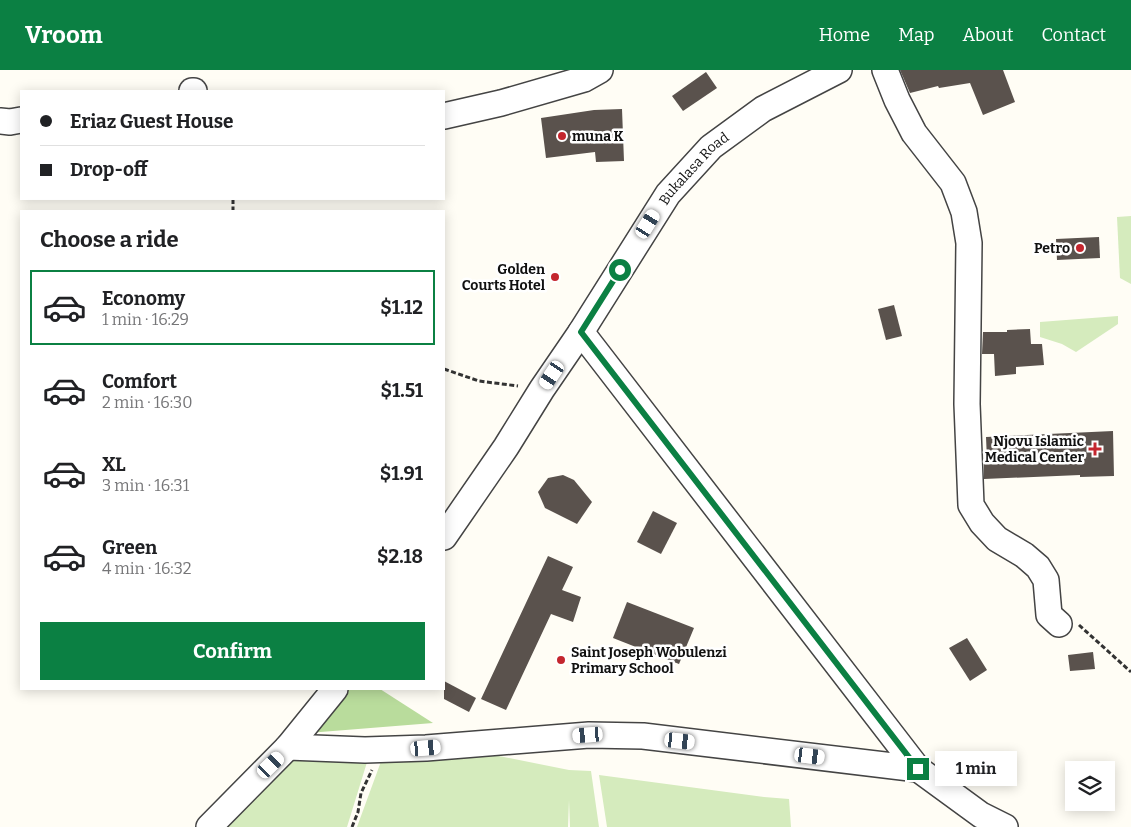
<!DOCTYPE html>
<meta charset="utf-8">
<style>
:root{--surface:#fff;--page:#f6f6f6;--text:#202124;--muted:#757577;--line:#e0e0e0;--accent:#0b8043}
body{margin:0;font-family:Bitter,serif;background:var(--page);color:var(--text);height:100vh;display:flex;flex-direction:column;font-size:19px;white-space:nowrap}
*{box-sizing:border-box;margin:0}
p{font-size:16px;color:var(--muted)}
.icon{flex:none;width:28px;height:28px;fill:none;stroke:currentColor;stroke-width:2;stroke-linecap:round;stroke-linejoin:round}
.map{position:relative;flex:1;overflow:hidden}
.drawer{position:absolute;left:20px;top:140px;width:425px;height:480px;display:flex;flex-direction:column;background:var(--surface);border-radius:0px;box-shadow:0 2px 12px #0003}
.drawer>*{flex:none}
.guide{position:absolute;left:20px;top:20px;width:425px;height:110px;border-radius:0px;box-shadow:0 2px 12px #0003;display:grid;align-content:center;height:110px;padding:0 20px;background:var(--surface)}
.controls{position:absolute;left:1065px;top:691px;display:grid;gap:10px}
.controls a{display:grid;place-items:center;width:50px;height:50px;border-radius:0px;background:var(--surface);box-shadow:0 2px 12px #0003;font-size:25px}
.end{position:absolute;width:22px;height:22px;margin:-11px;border:6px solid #0b8043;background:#fff;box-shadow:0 0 0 2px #fff}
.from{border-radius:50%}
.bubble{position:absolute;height:35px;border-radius:0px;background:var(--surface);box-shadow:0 2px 12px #0003;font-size:16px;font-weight:700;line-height:35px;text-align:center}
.car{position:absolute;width:15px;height:30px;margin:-15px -8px;border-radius:6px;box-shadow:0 0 4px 1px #0007;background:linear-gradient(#fff 24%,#345 0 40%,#fff 0 76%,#345 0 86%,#fff 0)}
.guide b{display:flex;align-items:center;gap:18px;height:48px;font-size:19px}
.guide b+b{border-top:1px solid var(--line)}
.guide i{width:12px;height:12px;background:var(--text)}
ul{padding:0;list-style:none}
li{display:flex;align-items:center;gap:15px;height:75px;margin:0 10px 8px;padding:0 10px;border:2px solid transparent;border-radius:0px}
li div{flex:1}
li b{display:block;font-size:19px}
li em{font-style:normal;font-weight:700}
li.selected{border-color:var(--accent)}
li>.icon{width:45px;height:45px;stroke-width:1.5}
h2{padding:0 20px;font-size:22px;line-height:60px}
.action{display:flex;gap:10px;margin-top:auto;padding:10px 20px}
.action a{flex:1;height:58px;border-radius:0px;background:var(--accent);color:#fff;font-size:20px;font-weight:700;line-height:58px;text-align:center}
header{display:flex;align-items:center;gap:30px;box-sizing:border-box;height:70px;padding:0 25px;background:var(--accent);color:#fff}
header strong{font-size:24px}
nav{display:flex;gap:28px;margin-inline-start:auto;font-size:18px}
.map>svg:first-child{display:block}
</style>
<header>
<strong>Vroom</strong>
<nav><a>Home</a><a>Map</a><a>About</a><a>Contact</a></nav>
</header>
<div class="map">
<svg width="1131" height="757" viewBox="0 0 1131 757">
<rect width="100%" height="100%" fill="#fffdf5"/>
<g fill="#d5ebbd">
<path d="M1131 146V214L1120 208 1117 147Z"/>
<path d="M1118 246V254L1076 282 1062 274 1040 267V252Z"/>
<path d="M489 684 569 700 591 701 599 757H570L569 730 568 757H357L383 686Z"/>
<path d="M280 687 368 689 347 757H212L250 720 257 729 262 703Z"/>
<path d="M599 705 764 727 789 729 791 757H607Z"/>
</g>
<path fill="#b9dc9c" d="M347 619H380L433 653 308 663Z"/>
<g fill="#5a524d">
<path d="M900 0H1003L1015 32 983 45 970 13 939 18 938 16 910 23Z"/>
<path d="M706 2 717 18 683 41 672 26Z"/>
<path d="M622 39 624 91 596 92 595 82 546 88 541 48 594 40Z"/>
<path d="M1099 167 1100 188 1057 190 1056 169Z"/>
<path d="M894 235 902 266 886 270 878 239Z"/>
<path d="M1030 259 1031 274H1042L1044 295 1016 297V304L995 306 994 284H982L983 262H1007V260Z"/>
<path d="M1113 361 1114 406 1080 407V405L984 409V390H987L986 367Z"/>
<path d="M563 405 574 410 592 432 577 454 545 438 538 422 548 408Z"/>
<path d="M653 441 677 453 661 484 637 472Z"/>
<path d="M548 486 573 497 562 520 581 527 573 552 551 544 506 640 481 629Z"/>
<path d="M627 532 694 558 679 594 613 568Z"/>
<path d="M967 568 987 600 970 611 949 578Z"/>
<path d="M1093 582 1095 599 1070 601 1068 585Z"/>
<path d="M444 611 476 628 469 642 444 629Z"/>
</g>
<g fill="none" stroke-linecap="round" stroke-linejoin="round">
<defs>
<g id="minor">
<path d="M885 0 897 30 914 63 953 113 964 142 969 173 967 334 971 435 982 453 997 469 1024 485 1038 497 1046 510 1049 545 1059 554"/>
<path d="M192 21H194"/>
<path d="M444 46 501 33 584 9 600 0"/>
<path d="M0 51 10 52 21 50"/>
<path d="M581 262 918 699"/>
<path id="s1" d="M444 467 506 377 542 319 581 262 668 124 711 77 763 39 839 0"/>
<path d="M288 677 365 680 426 678 589 665 643 666 918 699 981 745 1005 757"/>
<path d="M209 757 288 677 335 619"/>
</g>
</defs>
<use href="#minor" stroke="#444" stroke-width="28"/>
<g stroke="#333" stroke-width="3" stroke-dasharray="5 2.5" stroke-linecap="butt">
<path d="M233 129V141"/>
<path d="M444 299 479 311 518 316"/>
<path d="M1079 555 1131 602"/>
<path d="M352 757 358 742 361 723 372 700"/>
</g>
<use href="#minor" stroke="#fff" stroke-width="25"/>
</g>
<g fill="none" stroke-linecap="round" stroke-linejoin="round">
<path stroke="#0b8043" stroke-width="6" d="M620 200 581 262 918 699"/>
</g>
<g fill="#c4262e" stroke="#fff" stroke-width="2">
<circle cx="562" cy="66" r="5"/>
<circle cx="1080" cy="178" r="5"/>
<circle cx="555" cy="207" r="5"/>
<path d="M1092.5 371.5h5v5h5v5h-5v5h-5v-5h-5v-5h5z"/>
<circle cx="561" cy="590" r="5"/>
</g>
<g text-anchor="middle" stroke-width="5" stroke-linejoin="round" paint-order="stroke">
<g font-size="14" font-weight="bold" fill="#111" stroke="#fff" text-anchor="end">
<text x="572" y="71" text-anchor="start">muna K</text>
<text x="1070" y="183">Petro</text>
<text x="545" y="204">Golden<tspan x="545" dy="16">Courts Hotel</tspan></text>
<text x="1084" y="376">Njovu Islamic<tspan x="1084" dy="16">Medical Center</tspan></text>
<text x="571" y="587" text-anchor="start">Saint Joseph Wobulenzi<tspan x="571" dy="16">Primary School</tspan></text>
</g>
<g font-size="14" fill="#111" stroke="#fff">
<text dy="5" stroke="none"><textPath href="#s1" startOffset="446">Bukalasa Road</textPath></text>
</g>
</g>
</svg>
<div class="controls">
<a><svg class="icon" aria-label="layers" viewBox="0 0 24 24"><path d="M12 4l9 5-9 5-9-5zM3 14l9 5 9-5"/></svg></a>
</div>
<i class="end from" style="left:620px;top:200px"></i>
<i class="end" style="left:918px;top:699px"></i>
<div class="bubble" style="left:935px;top:681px;width:82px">1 min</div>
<i class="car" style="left:648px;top:154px;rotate:32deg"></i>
<i class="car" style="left:552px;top:305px;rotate:214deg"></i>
<i class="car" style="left:588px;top:665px;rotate:266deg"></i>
<i class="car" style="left:680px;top:671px;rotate:96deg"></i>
<i class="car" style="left:426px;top:678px;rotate:85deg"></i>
<i class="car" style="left:810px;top:686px;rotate:97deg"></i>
<i class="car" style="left:271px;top:695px;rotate:46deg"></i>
<div class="guide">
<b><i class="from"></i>Eriaz Guest House</b>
<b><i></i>Drop-off</b>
</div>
<section class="drawer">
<h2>Choose a ride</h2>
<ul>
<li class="selected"><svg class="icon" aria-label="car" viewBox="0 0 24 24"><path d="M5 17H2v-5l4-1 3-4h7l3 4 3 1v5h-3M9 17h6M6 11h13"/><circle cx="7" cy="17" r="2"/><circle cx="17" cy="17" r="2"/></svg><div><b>Economy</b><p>1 min · 16:29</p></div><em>$1.12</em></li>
<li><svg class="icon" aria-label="car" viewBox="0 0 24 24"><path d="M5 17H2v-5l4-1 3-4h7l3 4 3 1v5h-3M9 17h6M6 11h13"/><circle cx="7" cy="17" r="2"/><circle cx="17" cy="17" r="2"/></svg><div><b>Comfort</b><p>2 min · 16:30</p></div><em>$1.51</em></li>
<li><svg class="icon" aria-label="car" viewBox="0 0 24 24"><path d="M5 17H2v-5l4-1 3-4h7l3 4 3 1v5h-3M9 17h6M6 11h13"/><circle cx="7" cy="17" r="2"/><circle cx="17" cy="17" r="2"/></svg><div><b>XL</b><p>3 min · 16:31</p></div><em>$1.91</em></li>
<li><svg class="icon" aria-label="car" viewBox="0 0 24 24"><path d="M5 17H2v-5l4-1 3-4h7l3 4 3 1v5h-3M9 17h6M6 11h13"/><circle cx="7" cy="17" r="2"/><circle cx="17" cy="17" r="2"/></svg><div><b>Green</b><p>4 min · 16:32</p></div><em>$2.18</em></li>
</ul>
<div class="action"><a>Confirm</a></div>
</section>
</div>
